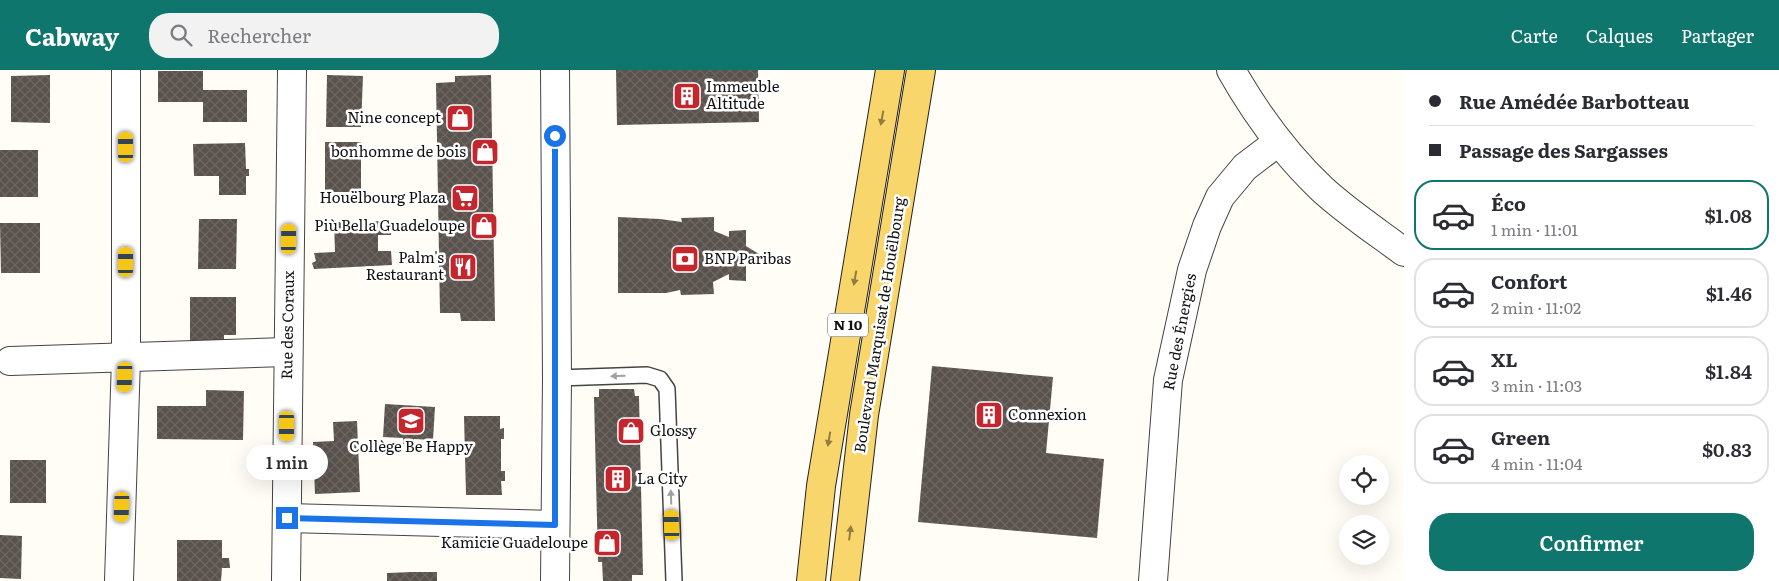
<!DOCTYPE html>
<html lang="fr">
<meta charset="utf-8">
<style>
:root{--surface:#fff;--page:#f2f2f3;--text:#2b2b33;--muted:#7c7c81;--line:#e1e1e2;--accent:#0f766e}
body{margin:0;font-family:Literata,serif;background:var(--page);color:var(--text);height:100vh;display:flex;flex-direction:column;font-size:19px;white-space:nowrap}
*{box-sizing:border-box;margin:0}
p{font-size:16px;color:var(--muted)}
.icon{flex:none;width:28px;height:28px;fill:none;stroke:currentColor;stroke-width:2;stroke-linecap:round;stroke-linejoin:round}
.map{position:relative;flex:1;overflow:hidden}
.panel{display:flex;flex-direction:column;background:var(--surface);width:375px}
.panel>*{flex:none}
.banner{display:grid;align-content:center;height:110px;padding:0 25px;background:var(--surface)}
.tools{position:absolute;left:1339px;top:385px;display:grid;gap:10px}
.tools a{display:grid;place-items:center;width:50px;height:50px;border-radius:50%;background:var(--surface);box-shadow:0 5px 20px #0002;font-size:25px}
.end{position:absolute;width:22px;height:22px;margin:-11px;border:6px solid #1a73e8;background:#fff;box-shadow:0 0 0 2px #fff}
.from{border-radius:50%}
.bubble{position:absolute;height:35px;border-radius:18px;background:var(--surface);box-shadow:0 5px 20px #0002;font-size:16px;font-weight:600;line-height:35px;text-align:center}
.car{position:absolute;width:15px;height:30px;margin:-15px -8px;border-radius:6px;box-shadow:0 0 4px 1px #0007;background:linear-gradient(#f5c518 24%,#345 0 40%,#f5c518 0 76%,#345 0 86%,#f5c518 0)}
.banner b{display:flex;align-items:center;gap:18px;height:48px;font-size:19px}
.banner b+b{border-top:1px solid var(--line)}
.banner i{width:12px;height:12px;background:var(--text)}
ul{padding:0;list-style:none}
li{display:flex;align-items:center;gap:15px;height:70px;margin:0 10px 8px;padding:0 15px;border:2px solid var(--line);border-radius:20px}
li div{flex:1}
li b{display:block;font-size:19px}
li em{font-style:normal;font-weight:600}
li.selected{border-color:var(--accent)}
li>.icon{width:45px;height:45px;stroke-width:1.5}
.action{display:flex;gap:10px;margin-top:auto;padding:10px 25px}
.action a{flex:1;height:58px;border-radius:20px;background:var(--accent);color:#fff;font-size:20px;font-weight:600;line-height:58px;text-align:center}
header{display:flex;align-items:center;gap:30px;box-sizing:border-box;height:70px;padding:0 25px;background:var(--accent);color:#fff}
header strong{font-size:24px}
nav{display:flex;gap:28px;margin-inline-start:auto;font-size:18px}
.search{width:350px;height:45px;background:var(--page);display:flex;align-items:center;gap:12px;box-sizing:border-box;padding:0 18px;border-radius:20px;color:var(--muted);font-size:19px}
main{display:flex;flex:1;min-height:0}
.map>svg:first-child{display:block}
</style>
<header>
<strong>Cabway</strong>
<div class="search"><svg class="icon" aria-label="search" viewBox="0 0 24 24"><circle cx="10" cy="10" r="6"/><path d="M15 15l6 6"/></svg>Rechercher</div>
<nav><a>Carte</a><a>Calques</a><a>Partager</a></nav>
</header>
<main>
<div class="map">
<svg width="1404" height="511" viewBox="0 0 1404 511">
<defs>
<pattern id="building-cross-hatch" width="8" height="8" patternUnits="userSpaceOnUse" patternTransform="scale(1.25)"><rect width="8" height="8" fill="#5a524d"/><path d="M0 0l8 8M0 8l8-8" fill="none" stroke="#6d6662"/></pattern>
</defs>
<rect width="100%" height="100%" fill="#fffdf5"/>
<g fill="url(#building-cross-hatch)">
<path d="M616 0H758L759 52 617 55Z"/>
<path d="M158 1H203V20H247V52H203V32H158Z"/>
<path d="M50 5V53L11 52V6Z"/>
<path d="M327 5 363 6 361 57H326Z"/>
<path d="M491 5 495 251H461L460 243H440L436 13 455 12V6Z"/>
<rect x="325" y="72" width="36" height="50"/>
<path d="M245 73 246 99H249V106H246V125H219V106H194L193 74Z"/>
<rect x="0" y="80" width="38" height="47"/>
<path d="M618 147 660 149 682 152 681 148 714 147V161L729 167V161L746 160V176L759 184 746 194V211L729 210V204L713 212 714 224 681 225 680 220 666 223H618Z"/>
<path d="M199 149H237L236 199H198Z"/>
<path d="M391 151V165H378V181H391L392 195 314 199 312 193 316 191 314 183 335 182 334 152Z"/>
<path d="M0 153H40V203H1Z"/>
<path d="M190 227H236V265H224V276H190Z"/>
<path d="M932 296 1053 307 1046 383 1104 389 1097 468 918 452Z"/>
<path d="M599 319H634L635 326H639L643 505H632V511H603L602 492H598L594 327H599Z"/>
<path d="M206 320 244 321 243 370 157 369V336H206Z"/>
<path d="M385 334 435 337 433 370 414 369 413 374H403V368L383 367Z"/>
<path d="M464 346H500V359L504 358V369H501V401H505V411H501L502 425H466Z"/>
<path d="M357 351 360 422 315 424 313 372 334 371 333 352Z"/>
<rect x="10" y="390" width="36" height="43"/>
<path d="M0 465 22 466 21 509 0 508Z"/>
<path d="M177 470H222V488H229L230 498H222L221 511H177Z"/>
<path d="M412 502H437V511H387V503Z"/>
</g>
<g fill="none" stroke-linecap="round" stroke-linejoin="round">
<defs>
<path id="service" d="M557 308 647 305 660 309 667 319 674 511"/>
<g id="minor">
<path d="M10 291 287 282"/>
<path d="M287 448 555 455"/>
<path d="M119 511 126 288V0"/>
<path d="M286 511 292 0"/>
<path d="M1153 511 1168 310 1192 200 1207 156 1220 127 1245 97 1278 72"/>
</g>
<g id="tertiary">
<path d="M1231 0C1256 44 1285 84 1322 119 1347 142 1377 162 1404 182"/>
<path d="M555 511 557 308 555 0"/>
</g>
<g id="primary">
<path d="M811 511 821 416 890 0"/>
<path d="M845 511 864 345 921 0"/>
</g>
</defs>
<use href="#service" stroke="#444" stroke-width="18"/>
<use href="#minor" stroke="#444" stroke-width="30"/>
<use href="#tertiary" stroke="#444" stroke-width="30"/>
<use href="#primary" stroke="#222" stroke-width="30"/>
<use href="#service" stroke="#fff" stroke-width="15"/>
<use href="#minor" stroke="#fff" stroke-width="28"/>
<use href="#tertiary" stroke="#fff" stroke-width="28"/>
<use href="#primary" stroke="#f9d66b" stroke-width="28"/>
</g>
<defs><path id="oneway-solid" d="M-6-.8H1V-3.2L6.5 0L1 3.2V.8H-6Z" transform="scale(1.25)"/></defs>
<g fill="#917d42">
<use href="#oneway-solid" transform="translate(882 48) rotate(100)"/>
<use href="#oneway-solid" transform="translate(855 208) rotate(100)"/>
<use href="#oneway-solid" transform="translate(829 369) rotate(100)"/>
<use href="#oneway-solid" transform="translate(850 463) rotate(-83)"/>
</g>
<g fill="#a0a0a0">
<use href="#oneway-solid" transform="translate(618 306) rotate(178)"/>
<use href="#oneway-solid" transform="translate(671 427) rotate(-92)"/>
</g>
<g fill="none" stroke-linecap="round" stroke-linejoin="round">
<path stroke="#1a73e8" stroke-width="6" d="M287 448 555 455V66"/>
</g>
<defs>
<symbol id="building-square" viewBox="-11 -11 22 22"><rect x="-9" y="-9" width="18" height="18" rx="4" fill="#c4262e" stroke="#fff"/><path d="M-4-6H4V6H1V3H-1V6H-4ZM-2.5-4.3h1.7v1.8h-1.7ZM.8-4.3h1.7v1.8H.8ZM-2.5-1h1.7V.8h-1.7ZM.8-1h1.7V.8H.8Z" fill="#fff"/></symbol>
<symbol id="shop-square" viewBox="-11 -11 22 22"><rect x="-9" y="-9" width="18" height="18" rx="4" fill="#c4262e" stroke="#fff"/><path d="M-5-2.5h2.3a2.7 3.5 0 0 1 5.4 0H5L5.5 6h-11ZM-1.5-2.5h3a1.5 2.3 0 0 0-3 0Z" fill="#fff"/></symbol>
<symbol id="supermarket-square" viewBox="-11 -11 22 22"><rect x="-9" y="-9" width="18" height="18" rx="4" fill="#c4262e" stroke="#fff"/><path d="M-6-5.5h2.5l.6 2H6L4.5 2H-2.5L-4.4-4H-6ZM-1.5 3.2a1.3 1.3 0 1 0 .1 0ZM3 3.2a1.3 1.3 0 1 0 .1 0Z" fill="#fff"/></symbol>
<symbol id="bank-square" viewBox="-11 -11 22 22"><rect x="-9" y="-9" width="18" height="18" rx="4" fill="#c4262e" stroke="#fff"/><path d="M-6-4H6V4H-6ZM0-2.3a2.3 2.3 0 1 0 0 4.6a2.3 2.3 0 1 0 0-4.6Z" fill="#fff"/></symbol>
<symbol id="restaurant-square" viewBox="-11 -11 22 22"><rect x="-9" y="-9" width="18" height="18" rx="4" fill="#c4262e" stroke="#fff"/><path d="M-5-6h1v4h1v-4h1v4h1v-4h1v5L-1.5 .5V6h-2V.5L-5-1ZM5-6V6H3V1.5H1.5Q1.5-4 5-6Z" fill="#fff"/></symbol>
<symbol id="school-square" viewBox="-11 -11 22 22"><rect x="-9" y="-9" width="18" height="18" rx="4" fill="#c4262e" stroke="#fff"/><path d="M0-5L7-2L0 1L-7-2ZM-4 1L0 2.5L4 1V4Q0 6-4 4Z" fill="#fff"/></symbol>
</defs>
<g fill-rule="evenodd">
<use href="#building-square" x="671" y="10" width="32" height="32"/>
<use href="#shop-square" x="444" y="32" width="32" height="32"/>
<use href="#shop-square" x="469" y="66" width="32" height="32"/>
<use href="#supermarket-square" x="449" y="112" width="32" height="32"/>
<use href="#shop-square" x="468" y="140" width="32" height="32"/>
<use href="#bank-square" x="669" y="173" width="32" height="32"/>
<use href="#restaurant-square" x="447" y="181" width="32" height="32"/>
<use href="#building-square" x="973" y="329" width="32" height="32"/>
<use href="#school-square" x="395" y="335" width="32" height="32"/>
<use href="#shop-square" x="615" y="345" width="32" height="32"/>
<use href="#building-square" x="602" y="393" width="32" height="32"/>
<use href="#shop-square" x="591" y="457" width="32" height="32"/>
</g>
<g text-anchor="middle" stroke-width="5" stroke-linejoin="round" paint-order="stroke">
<rect fill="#fff" stroke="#585858" stroke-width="1" x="828" y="243.5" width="40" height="23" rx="4"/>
<g font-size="14" font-weight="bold" fill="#111">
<text x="848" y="260">N 10</text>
</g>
<g font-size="15" fill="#111" stroke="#fff" text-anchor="end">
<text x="706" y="22" text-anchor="start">Immeuble<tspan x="706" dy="17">Altitude</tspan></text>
<text x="441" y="53">Nine concept</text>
<text x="466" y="87">bonhomme de bois</text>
<text x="446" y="133">Houëlbourg Plaza</text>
<text x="465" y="161">Più Bella Guadeloupe</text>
<text x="444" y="193">Palm's<tspan x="444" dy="17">Restaurant</tspan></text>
<text x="704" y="194" text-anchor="start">BNP Paribas</text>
<text x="1008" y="350" text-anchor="start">Connexion</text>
<text x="650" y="366" text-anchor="start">Glossy</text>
<text x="411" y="382" text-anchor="middle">Collège Be Happy</text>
<text x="637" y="414" text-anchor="start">La City</text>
<text x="588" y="478">Kamicie Guadeloupe</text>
</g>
<g font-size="15" fill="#111" stroke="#fff">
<text transform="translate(288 255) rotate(-89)" y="5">Rue des Coraux</text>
<text transform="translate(880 255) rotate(-81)" y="5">Boulevard Marquisat de Houëlbourg</text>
<text transform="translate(1180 262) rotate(-79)" y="5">Rue des Énergies</text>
</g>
</g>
</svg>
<div class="tools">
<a><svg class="icon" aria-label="locate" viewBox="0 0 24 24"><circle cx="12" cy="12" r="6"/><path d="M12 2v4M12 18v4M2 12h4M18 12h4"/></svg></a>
<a><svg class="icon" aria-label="layers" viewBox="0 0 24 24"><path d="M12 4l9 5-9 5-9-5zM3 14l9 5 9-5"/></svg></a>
</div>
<i class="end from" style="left:555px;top:66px"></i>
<i class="end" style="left:287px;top:448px"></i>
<div class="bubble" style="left:246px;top:375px;width:82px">1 min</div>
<i class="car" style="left:126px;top:77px;rotate:0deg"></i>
<i class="car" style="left:289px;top:169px;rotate:1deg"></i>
<i class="car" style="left:126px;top:192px;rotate:0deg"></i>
<i class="car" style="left:125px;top:307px;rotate:182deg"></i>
<i class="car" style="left:287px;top:356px;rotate:180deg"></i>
<i class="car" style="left:122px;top:437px;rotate:182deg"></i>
<i class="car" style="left:672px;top:455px;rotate:358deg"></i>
</div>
<section class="panel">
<div class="banner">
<b><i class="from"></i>Rue Amédée Barbotteau</b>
<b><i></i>Passage des Sargasses</b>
</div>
<ul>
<li class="selected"><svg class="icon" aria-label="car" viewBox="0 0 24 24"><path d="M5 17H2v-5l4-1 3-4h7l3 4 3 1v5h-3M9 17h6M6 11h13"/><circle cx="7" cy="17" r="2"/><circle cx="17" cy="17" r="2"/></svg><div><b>Éco</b><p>1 min · 11:01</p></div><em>$1.08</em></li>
<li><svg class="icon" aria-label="car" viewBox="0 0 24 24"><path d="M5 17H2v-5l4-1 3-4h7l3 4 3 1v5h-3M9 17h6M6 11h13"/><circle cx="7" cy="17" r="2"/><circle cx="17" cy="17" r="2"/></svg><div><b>Confort</b><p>2 min · 11:02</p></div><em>$1.46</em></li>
<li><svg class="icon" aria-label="car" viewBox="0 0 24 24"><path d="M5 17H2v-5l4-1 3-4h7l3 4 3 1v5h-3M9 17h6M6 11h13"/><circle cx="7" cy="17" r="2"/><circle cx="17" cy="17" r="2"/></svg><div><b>XL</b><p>3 min · 11:03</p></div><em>$1.84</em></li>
<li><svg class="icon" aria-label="car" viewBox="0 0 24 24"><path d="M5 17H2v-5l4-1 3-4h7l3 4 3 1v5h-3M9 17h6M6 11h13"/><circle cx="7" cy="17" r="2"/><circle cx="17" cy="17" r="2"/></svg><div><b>Green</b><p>4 min · 11:04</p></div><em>$0.83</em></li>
</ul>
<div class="action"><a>Confirmer</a></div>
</section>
</main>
